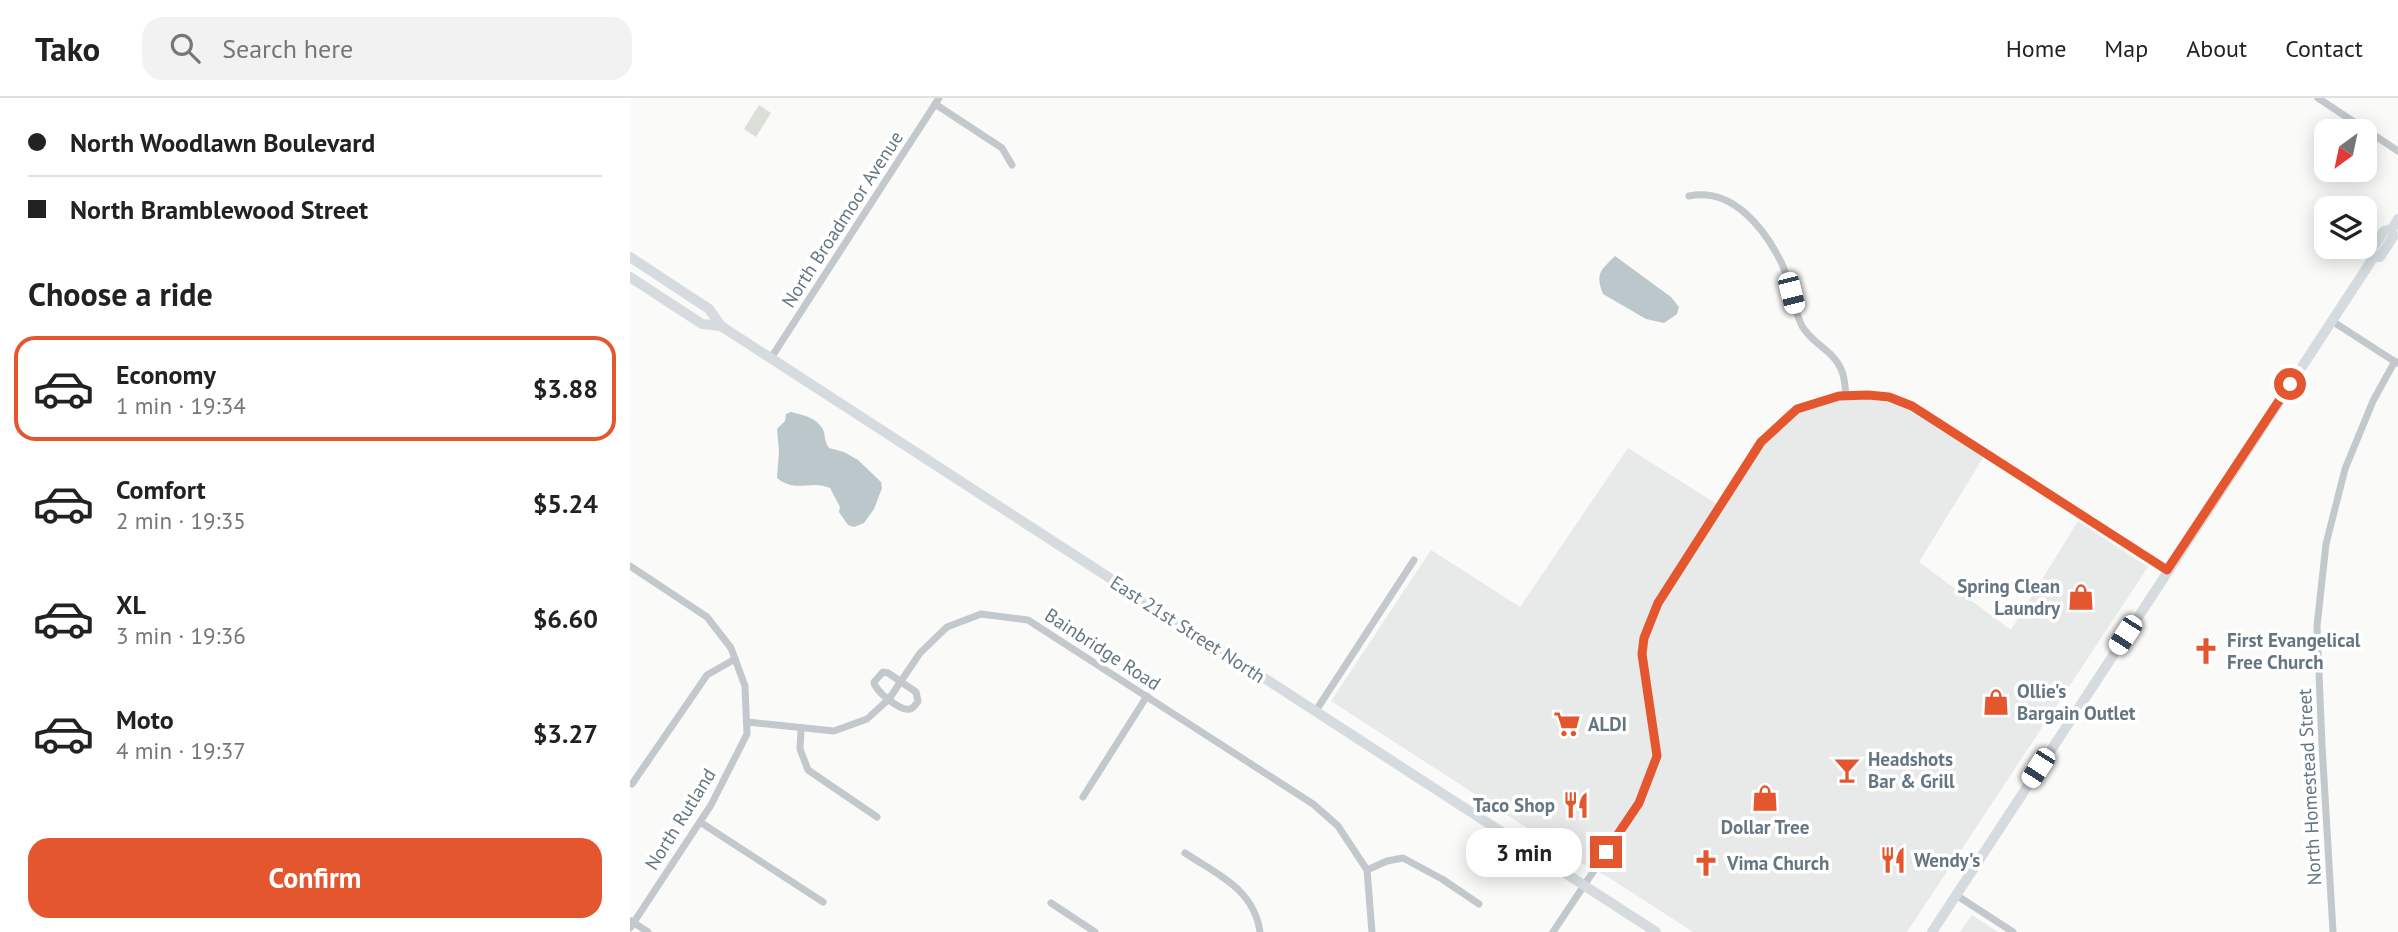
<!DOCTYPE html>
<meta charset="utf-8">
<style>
:root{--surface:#fff;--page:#f2f2f2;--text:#222;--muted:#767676;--line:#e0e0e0;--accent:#e4572e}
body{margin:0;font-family:"PT Sans",sans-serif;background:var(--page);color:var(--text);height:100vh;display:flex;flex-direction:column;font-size:26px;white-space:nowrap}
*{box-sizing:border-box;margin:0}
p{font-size:23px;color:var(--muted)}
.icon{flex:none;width:38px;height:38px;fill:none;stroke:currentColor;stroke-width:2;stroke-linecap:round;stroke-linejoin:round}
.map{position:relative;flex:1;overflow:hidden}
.side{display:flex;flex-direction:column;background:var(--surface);width:630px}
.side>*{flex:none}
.hud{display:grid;align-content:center;height:154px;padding:0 28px;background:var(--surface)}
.needle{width:46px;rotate:213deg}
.controls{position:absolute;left:1684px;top:21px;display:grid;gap:14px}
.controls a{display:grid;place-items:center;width:63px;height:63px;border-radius:14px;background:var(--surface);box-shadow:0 4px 18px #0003;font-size:35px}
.end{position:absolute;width:32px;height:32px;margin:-16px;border:9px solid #e4572e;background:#fff;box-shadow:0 0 0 4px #fff}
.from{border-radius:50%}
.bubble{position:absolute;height:49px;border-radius:21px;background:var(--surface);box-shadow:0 4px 18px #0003;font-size:23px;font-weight:700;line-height:49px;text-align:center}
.car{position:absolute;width:21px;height:42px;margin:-21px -10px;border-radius:9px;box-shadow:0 0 5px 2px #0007;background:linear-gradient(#fff 24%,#345 0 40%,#fff 0 76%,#345 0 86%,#fff 0)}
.hud b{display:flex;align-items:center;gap:24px;height:66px;font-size:26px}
.hud b+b{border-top:2px solid var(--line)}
.hud i{width:18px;height:18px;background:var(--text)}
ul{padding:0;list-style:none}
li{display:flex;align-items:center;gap:21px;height:105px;margin:0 14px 10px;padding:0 14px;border:4px solid transparent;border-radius:21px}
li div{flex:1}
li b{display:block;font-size:26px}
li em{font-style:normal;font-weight:700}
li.selected{border-color:var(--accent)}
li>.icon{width:63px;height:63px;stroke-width:1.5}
h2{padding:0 28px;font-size:32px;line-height:84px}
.button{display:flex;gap:14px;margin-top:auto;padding:14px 28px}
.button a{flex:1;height:80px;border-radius:21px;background:var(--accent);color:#fff;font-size:28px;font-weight:700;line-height:80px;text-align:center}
header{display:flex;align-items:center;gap:42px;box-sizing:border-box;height:98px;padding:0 35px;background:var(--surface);border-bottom:2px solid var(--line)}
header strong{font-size:33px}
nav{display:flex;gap:38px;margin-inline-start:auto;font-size:24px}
.search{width:490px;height:63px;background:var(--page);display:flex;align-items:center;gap:18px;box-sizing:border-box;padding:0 24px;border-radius:21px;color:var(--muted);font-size:26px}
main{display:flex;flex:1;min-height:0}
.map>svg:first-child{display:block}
</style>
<header>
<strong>Tako</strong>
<div class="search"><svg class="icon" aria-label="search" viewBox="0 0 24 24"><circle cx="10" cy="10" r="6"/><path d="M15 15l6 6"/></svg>Search here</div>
<nav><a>Home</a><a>Map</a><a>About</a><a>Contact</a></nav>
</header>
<main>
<section class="side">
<div class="hud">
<b><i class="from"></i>North Woodlawn Boulevard</b>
<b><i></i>North Bramblewood Street</b>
</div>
<h2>Choose a ride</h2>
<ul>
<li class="selected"><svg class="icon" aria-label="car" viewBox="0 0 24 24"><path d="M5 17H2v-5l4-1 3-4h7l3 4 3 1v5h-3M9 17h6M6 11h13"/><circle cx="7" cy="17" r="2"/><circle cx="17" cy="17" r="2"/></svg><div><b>Economy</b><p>1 min · 19:34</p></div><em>$3.88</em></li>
<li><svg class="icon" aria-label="car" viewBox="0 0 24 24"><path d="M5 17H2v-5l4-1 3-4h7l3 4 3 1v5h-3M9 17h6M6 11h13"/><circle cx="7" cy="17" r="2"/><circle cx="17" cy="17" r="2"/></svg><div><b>Comfort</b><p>2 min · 19:35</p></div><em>$5.24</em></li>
<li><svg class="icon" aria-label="car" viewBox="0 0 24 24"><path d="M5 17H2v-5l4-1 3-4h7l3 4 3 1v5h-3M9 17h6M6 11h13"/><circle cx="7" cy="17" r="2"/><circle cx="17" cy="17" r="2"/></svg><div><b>XL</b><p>3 min · 19:36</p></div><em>$6.60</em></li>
<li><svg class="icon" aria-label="car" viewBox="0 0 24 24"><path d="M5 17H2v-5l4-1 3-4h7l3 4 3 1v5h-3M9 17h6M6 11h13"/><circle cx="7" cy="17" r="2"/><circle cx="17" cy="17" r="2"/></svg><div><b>Moto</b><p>4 min · 19:37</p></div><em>$3.27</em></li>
</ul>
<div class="button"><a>Confirm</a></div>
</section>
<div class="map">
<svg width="1768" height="834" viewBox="0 0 1768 834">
<rect width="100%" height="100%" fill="#fafaf8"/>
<g fill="#e8e9e9">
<path d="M1216 298 1281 308 1356 355 1289 464 1381 532 1448 423 1518 469 1277 834H1063L978 779 953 766 701 603 801 452 890 509 998 350 1090 408 1131 344 1167 311Z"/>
<path d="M1342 817 1368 834H1330Z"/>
</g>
<path fill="#dadfd7" d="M129 7 141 15 126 39 114 31Z"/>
<g fill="#bbc7cb">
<path d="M985 158 1041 199 1049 209 1047 216 1034 225 1016 221 973 196C965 175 971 172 985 158Z"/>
<path d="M161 314C173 317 189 320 194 334 195 340 195 344 199 350L214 354 228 362 251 384 252 390 244 411 234 425 224 429 218 427 209 414 210 409 200 390C180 381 167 396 147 380L149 353 147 331 155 323 156 316Z"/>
</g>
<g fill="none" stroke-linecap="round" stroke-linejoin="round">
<g stroke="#c3c8cc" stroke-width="7">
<path d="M1688 0 1768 53"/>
<path d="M305 6 372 50 382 67"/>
<path d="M1059 98C1103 89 1135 131 1152 166 1161 186 1162 208 1172 228 1182 246 1203 252 1211 271 1215 279 1215 289 1216 298"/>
<path d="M1702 223 1767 265"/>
<path d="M141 260 309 0"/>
<path d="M0 468 77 519 101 550 115 588 117 636 81 707 0 830"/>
<path d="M253 574 258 575 286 594 288 603C286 606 284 610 280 611 271 614 245 593 244 584Z"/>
<path d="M685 614 784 462"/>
<path d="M117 624 204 633 237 621 259 601 290 555 317 529 351 516 398 522 652 686 683 706 708 728 737 772 742 834"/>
<path d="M171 631 170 651 178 672 247 719"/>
<path d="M2 686 77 577 105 561"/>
<path d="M453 699 517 598"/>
<path d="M70 724 193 804"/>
<path d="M555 755C588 777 624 791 630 834"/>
<path d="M737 772 757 763 773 760 812 781 849 806"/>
<path d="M1326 797 1383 834"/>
<path d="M421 805 465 834"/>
<path d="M1 823 18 834"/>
<path d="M923 834 1009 705 1027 658 1012 556 1014 540 1028 505 1131 344 1167 311 1209 298 1239 297 1259 299 1281 308 1537 472"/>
<path d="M1703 834 1692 647 1687 528 1696 446 1715 371 1743 303 1765 263"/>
</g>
<g stroke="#d6dbdf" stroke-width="10">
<path d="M0 159 79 211 91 228 1026 834"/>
<path d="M1743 159H1750L1763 139 1762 131 1768 121"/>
<path d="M0 179 72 226 91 228"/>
<path d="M1302 834 1736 171 1743 159 1741 153 1754 133 1762 131"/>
</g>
</g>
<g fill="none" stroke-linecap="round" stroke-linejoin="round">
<path stroke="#e4572e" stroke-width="9" d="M976 754 1009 705 1027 658 1012 556 1014 540 1028 505 1131 344 1167 311 1209 298 1238 297 1259 299 1282 308 1537 472 1660 286"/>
</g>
<defs>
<symbol id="shop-bare" viewBox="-9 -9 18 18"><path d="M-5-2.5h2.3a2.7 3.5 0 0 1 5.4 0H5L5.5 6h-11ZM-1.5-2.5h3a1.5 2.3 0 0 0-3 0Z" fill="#e4572e" stroke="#fff" stroke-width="2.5" paint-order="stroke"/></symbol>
<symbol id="church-bare" viewBox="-9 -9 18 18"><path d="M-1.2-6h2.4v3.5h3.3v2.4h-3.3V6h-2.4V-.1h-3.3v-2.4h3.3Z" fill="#e4572e" stroke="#fff" stroke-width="2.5" paint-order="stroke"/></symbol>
<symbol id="supermarket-bare" viewBox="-9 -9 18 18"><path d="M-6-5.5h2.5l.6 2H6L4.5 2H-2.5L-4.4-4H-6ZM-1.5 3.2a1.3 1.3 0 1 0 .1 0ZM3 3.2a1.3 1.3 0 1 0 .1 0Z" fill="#e4572e" stroke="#fff" stroke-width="2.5" paint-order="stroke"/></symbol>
<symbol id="bar-bare" viewBox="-9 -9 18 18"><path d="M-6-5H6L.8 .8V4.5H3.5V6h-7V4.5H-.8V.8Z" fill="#e4572e" stroke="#fff" stroke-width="2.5" paint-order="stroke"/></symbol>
<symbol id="restaurant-bare" viewBox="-9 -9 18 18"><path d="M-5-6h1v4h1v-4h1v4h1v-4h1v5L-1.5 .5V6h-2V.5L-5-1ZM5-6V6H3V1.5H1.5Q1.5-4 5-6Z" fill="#e4572e" stroke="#fff" stroke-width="2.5" paint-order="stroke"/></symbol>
</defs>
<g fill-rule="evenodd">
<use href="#shop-bare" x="1432" y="480" width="38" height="38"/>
<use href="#church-bare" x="1557" y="534" width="38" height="38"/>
<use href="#shop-bare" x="1347" y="585" width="38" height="38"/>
<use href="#supermarket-bare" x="918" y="607" width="38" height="38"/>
<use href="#bar-bare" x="1198" y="653" width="38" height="38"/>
<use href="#shop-bare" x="1116" y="681" width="38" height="38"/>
<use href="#restaurant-bare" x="927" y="688" width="38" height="38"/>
<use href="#restaurant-bare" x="1244" y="743" width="38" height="38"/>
<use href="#church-bare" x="1057" y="746" width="38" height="38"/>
</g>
<g text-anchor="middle" stroke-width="7" stroke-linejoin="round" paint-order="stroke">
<g font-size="19" fill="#657683" stroke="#fff">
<text transform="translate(212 121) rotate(-57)" y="7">North Broadmoor Avenue</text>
<text transform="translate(558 531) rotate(33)" y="7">East 21st Street North</text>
<text transform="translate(473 551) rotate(33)" y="7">Bainbridge Road</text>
<text transform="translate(1679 689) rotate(-93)" y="7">North Homestead Street</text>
<text transform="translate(50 721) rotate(-58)" y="7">North Rutland</text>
</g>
<g font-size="19" font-weight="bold" fill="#657683" stroke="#fff" text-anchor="start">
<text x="1430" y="495" text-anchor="end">Spring Clean<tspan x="1430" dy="22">Laundry</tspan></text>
<text x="1597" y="549">First Evangelical<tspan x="1597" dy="22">Free Church</tspan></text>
<text x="1387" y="600">Ollie's<tspan x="1387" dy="22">Bargain Outlet</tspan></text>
<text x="958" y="633">ALDI</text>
<text x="1238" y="668">Headshots<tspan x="1238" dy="22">Bar &amp; Grill</tspan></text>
<text x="925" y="714" text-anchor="end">Taco Shop</text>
<text x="1135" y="736" text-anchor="middle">Dollar Tree</text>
<text x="1284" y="769">Wendy's</text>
<text x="1097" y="772">Vima Church</text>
</g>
</g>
</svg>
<div class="controls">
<a><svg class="needle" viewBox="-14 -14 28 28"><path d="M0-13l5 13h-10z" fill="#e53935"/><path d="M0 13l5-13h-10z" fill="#767676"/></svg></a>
<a><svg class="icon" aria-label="layers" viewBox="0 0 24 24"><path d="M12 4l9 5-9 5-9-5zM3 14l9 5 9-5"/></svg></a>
</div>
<i class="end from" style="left:1660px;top:286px"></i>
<i class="end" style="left:976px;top:754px"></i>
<div class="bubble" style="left:836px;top:730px;width:116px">3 min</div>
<i class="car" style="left:1161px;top:195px;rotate:166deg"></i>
<i class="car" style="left:1495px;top:537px;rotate:213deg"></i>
<i class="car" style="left:1408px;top:670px;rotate:213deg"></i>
</div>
</main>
